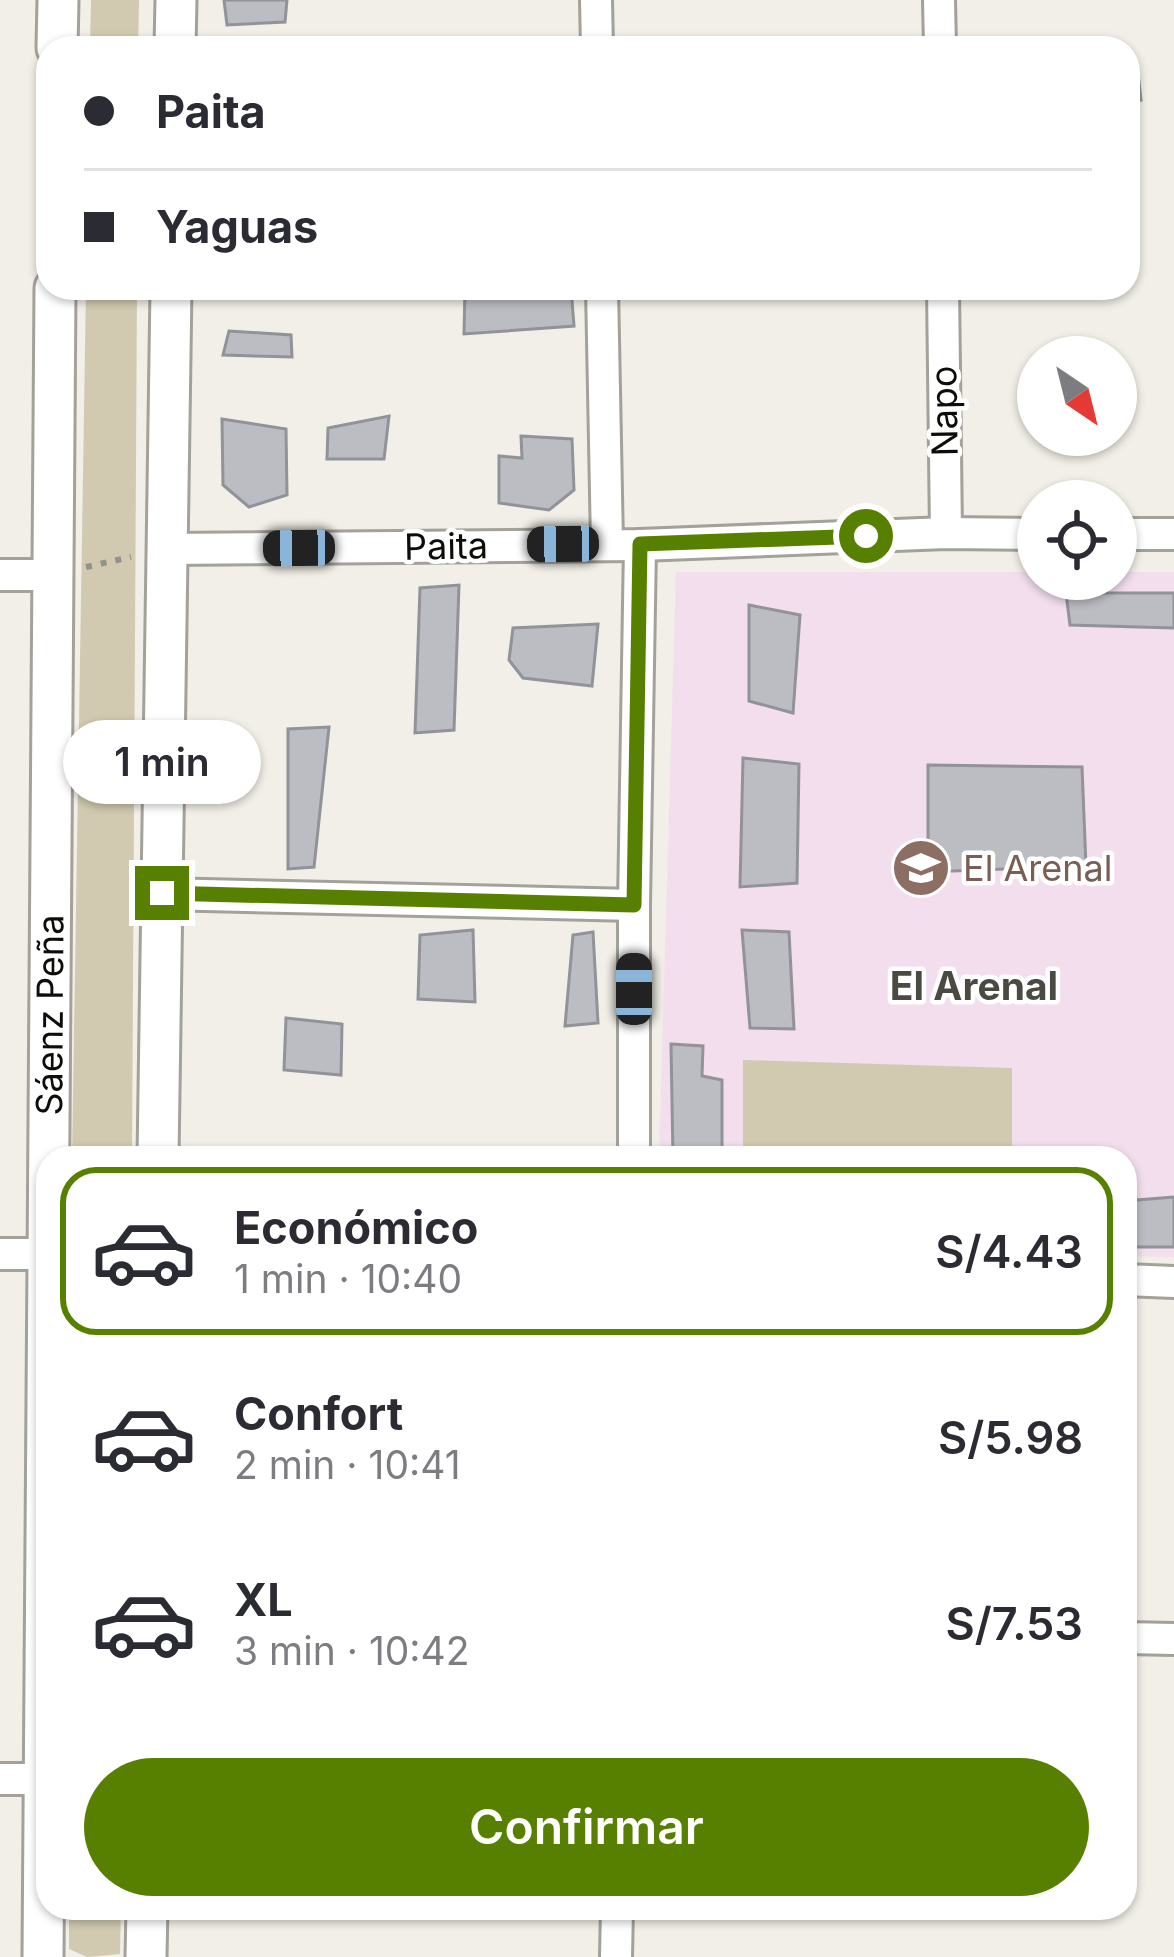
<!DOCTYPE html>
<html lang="es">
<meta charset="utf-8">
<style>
:root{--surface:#fff;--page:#f7f7f7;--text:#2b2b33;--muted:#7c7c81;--line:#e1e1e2;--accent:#588000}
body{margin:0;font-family:Inter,sans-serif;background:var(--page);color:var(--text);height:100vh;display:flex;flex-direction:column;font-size:45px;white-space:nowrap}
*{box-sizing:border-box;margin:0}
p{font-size:39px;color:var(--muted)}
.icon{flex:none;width:66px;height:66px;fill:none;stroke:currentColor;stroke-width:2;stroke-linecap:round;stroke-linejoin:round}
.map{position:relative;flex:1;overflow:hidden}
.drawer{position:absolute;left:36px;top:1146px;width:1101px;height:774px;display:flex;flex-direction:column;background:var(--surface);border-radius:36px;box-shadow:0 3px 9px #0004}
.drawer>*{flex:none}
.top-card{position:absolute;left:36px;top:36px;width:1104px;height:264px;border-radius:36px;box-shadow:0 3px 9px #0004;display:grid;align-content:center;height:264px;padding:0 48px;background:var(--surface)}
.needle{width:78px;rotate:145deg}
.fabs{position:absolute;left:1017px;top:336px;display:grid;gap:24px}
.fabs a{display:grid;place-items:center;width:120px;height:120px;border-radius:50%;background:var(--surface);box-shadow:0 3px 9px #0004;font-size:60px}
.end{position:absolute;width:54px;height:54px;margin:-27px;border:15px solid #588000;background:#fff;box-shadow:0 0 0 6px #fff}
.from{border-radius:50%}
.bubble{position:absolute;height:84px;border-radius:42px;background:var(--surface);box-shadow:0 3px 9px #0004;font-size:39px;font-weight:600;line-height:84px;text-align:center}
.car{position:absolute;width:36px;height:72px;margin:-36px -18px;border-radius:15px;box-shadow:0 0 9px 3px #0007;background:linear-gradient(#222 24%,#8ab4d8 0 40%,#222 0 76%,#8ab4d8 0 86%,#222 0)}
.top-card b{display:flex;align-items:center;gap:42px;height:114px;font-size:45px}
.top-card b+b{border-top:3px solid var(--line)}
.top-card i{width:30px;height:30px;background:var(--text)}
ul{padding:21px 0 0;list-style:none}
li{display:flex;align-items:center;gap:36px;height:168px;margin:0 24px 18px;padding:0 24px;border:6px solid transparent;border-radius:36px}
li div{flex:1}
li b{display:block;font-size:45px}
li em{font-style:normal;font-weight:600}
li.on{border-color:var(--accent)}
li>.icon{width:108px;height:108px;stroke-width:1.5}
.cta{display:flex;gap:24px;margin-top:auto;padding:24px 48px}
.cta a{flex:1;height:138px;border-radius:72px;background:var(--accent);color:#fff;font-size:48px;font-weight:600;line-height:138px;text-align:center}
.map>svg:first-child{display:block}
</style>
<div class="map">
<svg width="1174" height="1957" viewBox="0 0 1174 1957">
<rect width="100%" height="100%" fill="#f1efe7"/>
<path fill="#f2deed" d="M676 572H1038V579H1116V572H1174V1257L1125 1256V1158H659Z"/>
<g fill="#d1cab0">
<path d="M91 0H139L138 48H90Z"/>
<path d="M86 288H137L132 1158H72Z"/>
<path d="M743 1060 1012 1068V1158H743Z"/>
<path d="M69 1908H121L120 1954 87 1957 69 1949Z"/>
</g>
<g fill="#bcbcc3" stroke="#929299" stroke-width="3">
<path d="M224 0H287L285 22 227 25Z"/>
<path d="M1128 62 1137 64 1141 100 1128 101Z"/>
<path d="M465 288H571L574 326 464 334Z"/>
<path d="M229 331 291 335 292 357 223 355Z"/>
<path d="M389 416 384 459H327L328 428Z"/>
<path d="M222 419 286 429 287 495 249 507 223 485Z"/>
<path d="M521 436 572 439 574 490 549 510 499 503V456L522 458Z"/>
<path d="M459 585 454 730 415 733 420 588Z"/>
<path d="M1066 593H1174V628L1070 625Z"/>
<path d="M749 605 800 615 793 713 749 701Z"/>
<path d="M598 624 592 686 523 678 509 660 513 628Z"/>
<path d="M329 727 314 867 288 869V729Z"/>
<path d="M743 758 799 764 797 883 740 887Z"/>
<path d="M928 765 1082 767 1086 866 928 872Z"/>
<path d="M473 930 475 1002 418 999 420 935Z"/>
<path d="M742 930 789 932 794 1029 750 1028Z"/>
<path d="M593 932 598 1023 565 1026 573 935Z"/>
<path d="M286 1018 342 1024 341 1075 284 1070Z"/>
<path d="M671 1044 703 1046 702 1076 722 1080V1158H673Z"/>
<path d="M1174 1197V1247H1125V1201Z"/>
</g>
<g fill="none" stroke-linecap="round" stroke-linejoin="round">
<defs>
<g id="minor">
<path d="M596 0 597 48"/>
<path d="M939 0 940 48"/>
<path d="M602 288 607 544"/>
<path d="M943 288 946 533"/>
<path d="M1116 534H1174"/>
<path d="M167 549 640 545 946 533 1038 534"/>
<path d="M0 575H53"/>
<path d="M162 894 634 905"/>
<path d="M634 1158V905L640 545"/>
<path d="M0 1254H48"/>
<path d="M1125 1280 1174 1282"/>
<path d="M1125 1638 1174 1639"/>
<path d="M0 1779H43"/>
<path d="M616 1957 617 1908"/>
</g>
<g id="major">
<path d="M57 48 58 0"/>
<path d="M175 48 176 0"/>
<path d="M158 1158 171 288"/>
<path id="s1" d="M43 1957 55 288"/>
<path d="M146 1957 147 1908"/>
</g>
</defs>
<use href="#minor" stroke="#a3a19a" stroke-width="36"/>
<use href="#major" stroke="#a3a19a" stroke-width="45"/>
<path stroke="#93928c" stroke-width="6" stroke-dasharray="6 9" stroke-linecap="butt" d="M86 567 131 557"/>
<use href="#minor" stroke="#fff" stroke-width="30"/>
<use href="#major" stroke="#fff" stroke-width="39"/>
</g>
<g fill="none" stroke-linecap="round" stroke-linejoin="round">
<path stroke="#588000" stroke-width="15" d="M162 893 634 905 640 544 866 536"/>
</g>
<defs>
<symbol id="school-disc" viewBox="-11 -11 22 22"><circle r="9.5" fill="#8d6e63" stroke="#fff"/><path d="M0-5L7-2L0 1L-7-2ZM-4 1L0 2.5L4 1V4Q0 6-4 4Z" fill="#fff"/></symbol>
</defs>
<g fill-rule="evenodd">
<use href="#school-disc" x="888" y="835" width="66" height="66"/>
</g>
<g text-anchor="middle" stroke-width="9" stroke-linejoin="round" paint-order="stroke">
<g font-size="36" fill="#0c0c09" stroke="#fff">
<text transform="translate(944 411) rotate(-91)" y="13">Napo</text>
<text transform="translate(446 546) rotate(-1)" y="13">Paita</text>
<text dy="13" stroke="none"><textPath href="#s1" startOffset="942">Sáenz Peña</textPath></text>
</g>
<g font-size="36" fill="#785e54" stroke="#fff" text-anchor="start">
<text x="963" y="881">El Arenal</text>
</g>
<g font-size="39" font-weight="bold" fill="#4a4942" stroke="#fff">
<text x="974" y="1000">El Arenal</text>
</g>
</g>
</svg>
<div class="fabs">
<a><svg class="needle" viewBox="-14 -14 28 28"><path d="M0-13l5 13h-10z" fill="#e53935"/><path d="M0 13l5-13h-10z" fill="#7c7c81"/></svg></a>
<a><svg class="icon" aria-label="locate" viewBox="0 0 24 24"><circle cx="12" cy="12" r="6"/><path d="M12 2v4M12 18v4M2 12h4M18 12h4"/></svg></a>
</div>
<i class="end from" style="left:866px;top:536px"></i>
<i class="end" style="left:162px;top:893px"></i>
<div class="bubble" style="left:63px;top:720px;width:198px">1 min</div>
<i class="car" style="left:563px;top:544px;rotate:269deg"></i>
<i class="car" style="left:299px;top:548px;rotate:269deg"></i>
<i class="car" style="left:634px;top:989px;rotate:0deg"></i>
<div class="top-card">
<b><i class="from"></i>Paita</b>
<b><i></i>Yaguas</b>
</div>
<section class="drawer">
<ul>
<li class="on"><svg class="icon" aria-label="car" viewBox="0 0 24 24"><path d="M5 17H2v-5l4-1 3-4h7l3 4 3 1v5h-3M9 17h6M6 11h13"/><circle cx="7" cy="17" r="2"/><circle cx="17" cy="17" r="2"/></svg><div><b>Económico</b><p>1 min · 10:40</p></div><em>S/4.43</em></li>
<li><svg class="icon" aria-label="car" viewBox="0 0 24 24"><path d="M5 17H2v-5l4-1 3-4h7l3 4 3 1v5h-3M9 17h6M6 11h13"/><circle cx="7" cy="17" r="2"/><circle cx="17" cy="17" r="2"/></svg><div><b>Confort</b><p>2 min · 10:41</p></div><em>S/5.98</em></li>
<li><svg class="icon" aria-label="car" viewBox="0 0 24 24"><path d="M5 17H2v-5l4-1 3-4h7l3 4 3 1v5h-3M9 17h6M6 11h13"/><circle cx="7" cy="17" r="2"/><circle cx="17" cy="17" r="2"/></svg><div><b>XL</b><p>3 min · 10:42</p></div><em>S/7.53</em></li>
</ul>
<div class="cta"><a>Confirmar</a></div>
</section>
</div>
